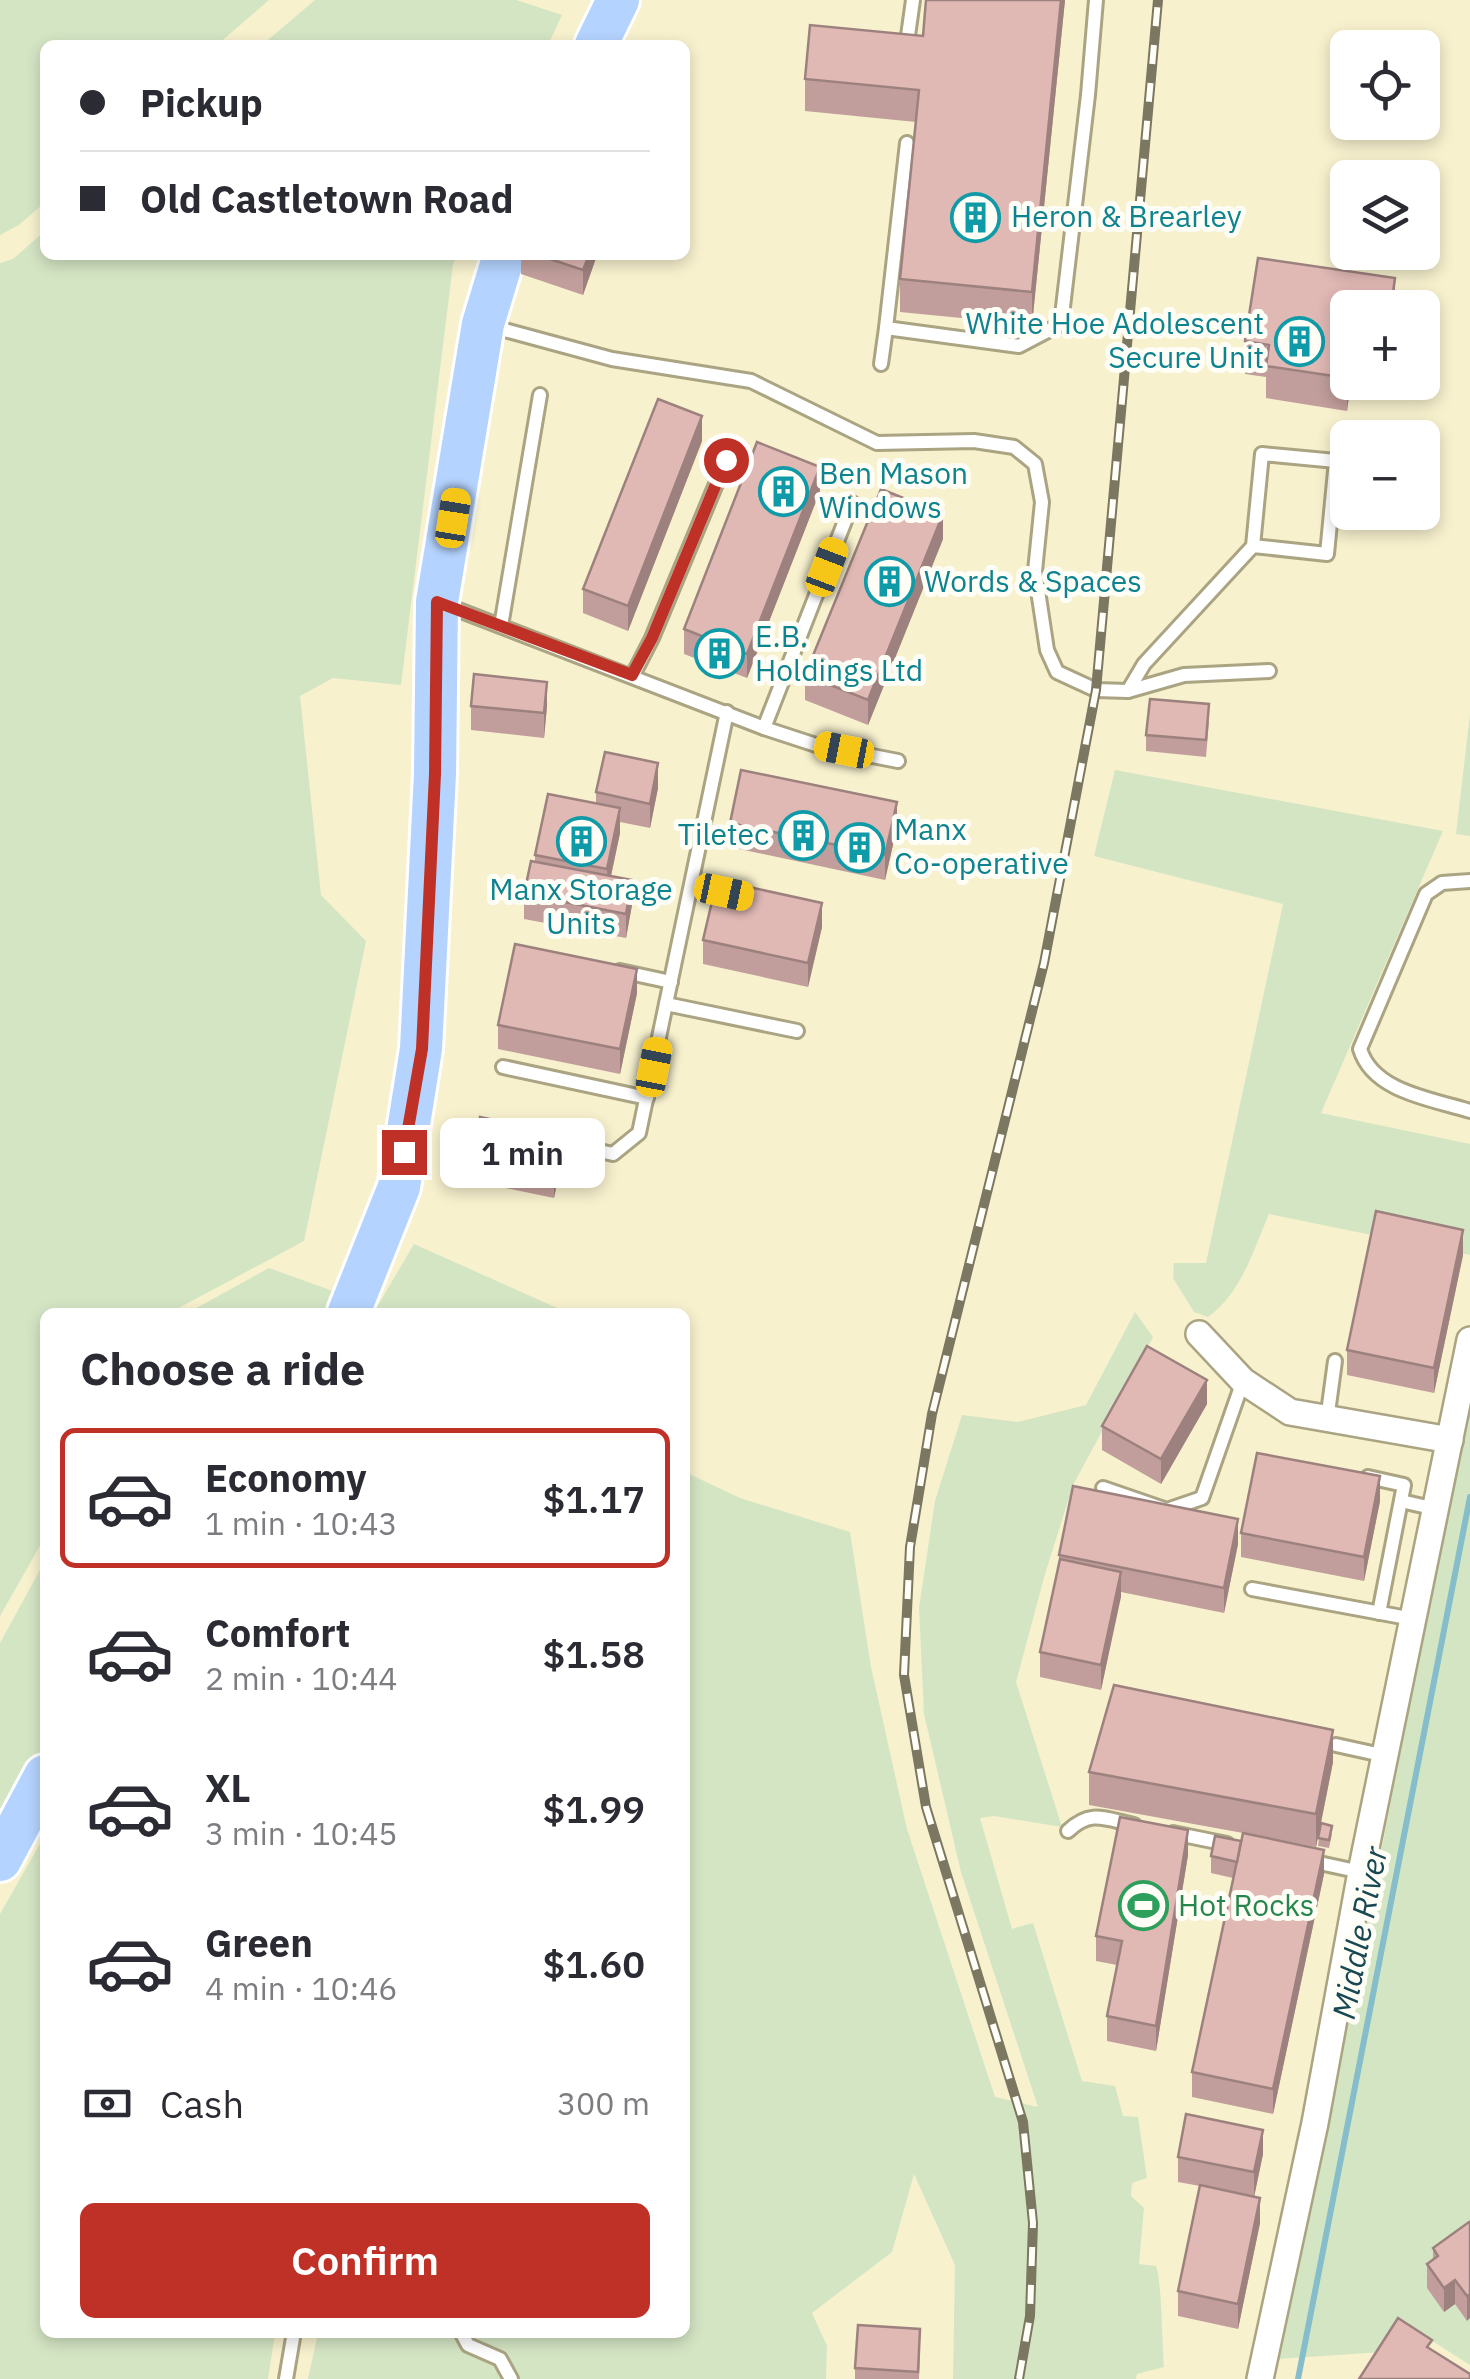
<!DOCTYPE html>
<meta charset="utf-8">
<style>
:root{--surface:#fff;--page:#f7f7f7;--text:#2b2b33;--muted:#7c7c81;--line:#e1e1e2;--accent:#bf3127}
body{margin:0;font-family:"IBM Plex Sans",sans-serif;background:var(--page);color:var(--text);height:100vh;display:flex;flex-direction:column;font-size:38px;white-space:nowrap}
*{box-sizing:border-box;margin:0}
p{font-size:32px;color:var(--muted)}
.icon{flex:none;width:55px;height:55px;fill:none;stroke:currentColor;stroke-width:2;stroke-linecap:round;stroke-linejoin:round}
.map{position:relative;flex:1;overflow:hidden}
.panel{position:absolute;left:40px;top:1308px;width:650px;height:1030px;display:flex;flex-direction:column;background:var(--surface);border-radius:15px;box-shadow:0 5px 15px #0003}
.panel>*{flex:none}
.hud{position:absolute;left:40px;top:40px;width:650px;height:220px;border-radius:15px;box-shadow:0 5px 15px #0003;display:grid;align-content:center;height:220px;padding:0 40px;background:var(--surface)}
.fabs{position:absolute;left:1330px;top:30px;display:grid;gap:20px}
.fabs a{display:grid;place-items:center;width:110px;height:110px;border-radius:15px;background:var(--surface);box-shadow:0 5px 15px #0003;font-size:50px}
.end{position:absolute;width:45px;height:45px;margin:-22px;border:12px solid #bf3127;background:#fff;box-shadow:0 0 0 5px #fff}
.from{border-radius:50%}
.bubble{position:absolute;height:70px;border-radius:15px;background:var(--surface);box-shadow:0 5px 15px #0003;font-size:32px;font-weight:600;line-height:70px;text-align:center}
.car{position:absolute;width:30px;height:60px;margin:-30px -15px;border-radius:12px;box-shadow:0 0 8px 2px #0007;background:linear-gradient(#f5c518 24%,#345 0 40%,#f5c518 0 76%,#345 0 86%,#f5c518 0)}
.hud b{display:flex;align-items:center;gap:35px;height:95px;font-size:38px}
.hud b+b{border-top:2px solid var(--line)}
.hud i{width:25px;height:25px;background:var(--text)}
ul{padding:0;list-style:none}
li{display:flex;align-items:center;gap:30px;height:140px;margin:0 20px 15px;padding:0 20px;border:5px solid transparent;border-radius:15px}
li div{flex:1}
li b{display:block;font-size:38px}
li em{font-style:normal;font-weight:600}
li.active{border-color:var(--accent)}
li>.icon{width:90px;height:90px;stroke-width:1.5}
h2{padding:0 40px;font-size:45px;line-height:120px}
.pay{display:flex;align-items:center;gap:25px;height:110px;padding:0 40px;font-size:38px}
.pay p{margin-inline-start:auto}
.action{display:flex;gap:20px;margin-top:auto;padding:20px 40px}
.action a{flex:1;height:115px;border-radius:15px;background:var(--accent);color:#fff;font-size:40px;font-weight:600;line-height:115px;text-align:center}
.map>svg:first-child{display:block}
</style>
<div class="map">
<svg width="1470" height="2379" viewBox="0 0 1470 2379">
<rect width="100%" height="100%" fill="#f7f1ce"/>
<g fill="#d4e5c4">
<path d="M0 0H269L217 45H45V202L19 225 0 235Z"/>
<path d="M315 0H516L562 15 548 45H262Z"/>
<path d="M45 231V255H457L453 264 401 685 333 678 300 696 321 895 366 941 304 1241 171 1312H45V1537L0 1616V263L13 259Z"/>
<path d="M1470 714V836L1456 834Z"/>
<path d="M1115 770 1443 831 1321 1113 1470 1144V1255L1269 1214C1253 1251 1242 1292 1208 1317L1194 1312 1173 1278 1174 1263H1206L1283 904 1094 856Z"/>
<path d="M414 1244 566 1312H374Z"/>
<path d="M269 1268 344 1295 334 1312H189Z"/>
<path d="M1135 1312 1153 1337 1073 1485 1045 1574 1016 1682 1062 1827 994 1816 980 1818 1012 1929 1033 1923 1082 2081 1115 2086 1123 2116 1138 2117 1147 2178 1132 2183 1131 2196 1144 2208 1139 2264 1156 2266C1162 2281 1162 2346 1164 2367L1137 2374 1136 2379H953L955 2265 914 2174 892 2252 812 2313 827 2346 826 2379H308L318 2333 685 2332V1472L740 1498 850 1532 871 1667 907 1829 995 2097 1038 2107 961 1872 924 1714 919 1608 935 1501 962 1415 1018 1422 1086 1405Z"/>
<path d="M1470 1398V2365L1434 2342 1410 2358 1397 2351 1278 2359C1347 2039 1406 1718 1470 1398Z"/>
<path d="M45 1561V1751L0 1828V1643Z"/>
<path d="M45 1835V2332L275 2333 268 2379H0V1914Z"/>
</g>
<g fill="none" stroke-linecap="round" stroke-linejoin="round">
<path stroke="#86bdcb" stroke-width="6" d="M1298 2379 1470 1497"/>
<defs>
<g id="service">
<path d="M907 43 913 0"/>
<path d="M907 143 886 328 1019 346 1061 324 1088 95 1096 0"/>
<path d="M490 326 612 359 751 381 877 443 974 441 1014 447 1035 464 1042 502 1035 571 1047 650 1057 672 1096 690 1128 691 1144 664 1253 546 1262 454 1336 461 1327 554 1253 546"/>
<path d="M881 364 886 328"/>
<path d="M443 604 764 728 816 745 898 761"/>
<path d="M501 626 540 395"/>
<path d="M633 675 652 638 726 460"/>
<path d="M1128 691 1184 675 1269 671"/>
<path d="M764 728 852 503"/>
<path d="M1470 881 1442 883 1426 894 1360 1049C1373 1092 1432 1099 1470 1111"/>
<path d="M691 886 728 893"/>
<path d="M620 971 671 982"/>
<path d="M666 1004 797 1031"/>
<path d="M503 1067 647 1098"/>
<path d="M550 1140 613 1154 639 1133 727 712"/>
<path d="M1327 1420 1335 1361"/>
<path d="M1368 1477 1404 1485 1379 1613"/>
<path d="M1103 1488 1167 1510 1202 1498 1243 1381"/>
<path d="M1401 1501 1436 1509"/>
<path d="M1252 1589 1413 1619"/>
<path d="M1336 1745 1386 1756"/>
<path d="M1068 1831C1091 1809 1105 1819 1134 1825"/>
<path d="M1173 1833 1227 1844"/>
<path d="M1310 1861 1361 1872"/>
<path d="M461 2332 468 2345 500 2359 511 2379"/>
<path d="M286 2379 294 2332"/>
</g>
<g id="minor">
<path d="M1199 1334 1243 1381 1290 1412 1450 1440"/>
<path d="M1260 2379 1315 2123 1361 1872 1470 1340"/>
</g>
<g id="trunk">
<path d="M596 45 618 0"/>
<path d="M349 1312 399 1187 421 1049 435 774 437 602 483 324 504 255"/>
<path d="M0 1860 45 1776"/>
</g>
</defs>
<use href="#service" stroke="#aaa483" stroke-width="18"/>
<use href="#minor" stroke="#aaa483" stroke-width="30"/>
<use href="#trunk" stroke="#fff" stroke-width="48"/>
<use href="#service" stroke="#fff" stroke-width="12"/>
<use href="#minor" stroke="#fff" stroke-width="25"/>
<use href="#trunk" stroke="#b4d3fe" stroke-width="42"/>
<defs>
<path id="rail" d="M1019 2379 1030 2316 1033 2223 1023 2122 926 1807 904 1675 910 1547 932 1414 1044 963 1096 690 1158 0"/>
</defs>
<use href="#rail" stroke="#7b7761" stroke-width="10"/>
<use href="#rail" stroke="#fefdf6" stroke-width="6" stroke-dasharray="19" stroke-linecap="butt"/>
</g>
<g fill="#c19e9b">
<path d="M1065 0 1032 325 900 312V279L916 122 805 111V79L923 36Z"/>
<path d="M521 255H596V258L583 295 521 274Z"/>
<path d="M1258 258 1395 278V308H1348V382H1391L1389 395 1350 389 1347 411 1266 398V377L1245 374V341Z"/>
<path d="M702 441 628 631 583 613V589Z"/>
<path d="M820 491 747 678 684 654V629Z"/>
<path d="M943 539 868 725 805 700V675Z"/>
<path d="M471 706H547L544 738 471 730Z"/>
<path d="M1209 721 1206 757 1146 751V735Z"/>
<path d="M658 788 650 828 620 822V833L611 876 632 905 626 938 524 919V894L535 861V855L596 803V792Z"/>
<path d="M730 823 897 827 885 880 730 847Z"/>
<path d="M822 927 808 987 703 964V940Z"/>
<path d="M637 993 620 1074 498 1049V1025Z"/>
<path d="M472 1157 562 1159 554 1198 472 1181Z"/>
<path d="M1463 1255 1434 1393 1347 1375V1350Z"/>
<path d="M1207 1404 1161 1484 1102 1450V1426Z"/>
<path d="M1380 1501 1364 1581 1241 1557V1533Z"/>
<path d="M1238 1544 1224 1613 1121 1592 1101 1690 1040 1677V1652L1059 1562V1555Z"/>
<path d="M1333 1762 1321 1823 1332 1834 1329 1848 1318 1846 1321 1823 1316 1847 1248 1834 1324 1874 1273 2114 1192 2097V2072L1233 1878 1211 1873V1856L1241 1841 1243 1833 1089 1805V1772Z"/>
<path d="M1188 1855 1156 2051 1107 2041V2016L1117 1965 1096 1961V1936Z"/>
<path d="M1263 2154 1254 2197 1260 2223 1238 2329 1178 2316V2291L1200 2186 1178 2182V2157Z"/>
<path d="M1469 2222 1467 2321 1455 2304 1444 2312 1427 2288V2264L1433 2260V2248Z"/>
<path d="M920 2354 919 2379H855V2368Z"/>
</g>
<g fill="#9d817e">
<path d="M1061 0H1065L1032 325V292Z"/>
<path d="M589 255H596V258L583 295V270Z"/>
<path d="M1395 278V308H1391Z"/>
<path d="M1348 375V382H1350V389L1347 411Z"/>
<path d="M702 416V441L628 631V606Z"/>
<path d="M820 467V491L747 678V654Z"/>
<path d="M943 514V539L868 725V700Z"/>
<path d="M547 682V706L544 738V713Z"/>
<path d="M658 763V788L650 828V804Z"/>
<path d="M897 802V827L885 880V855Z"/>
<path d="M620 808V833L607 894V869Z"/>
<path d="M632 880V905L626 938V914Z"/>
<path d="M822 903V927L808 987V963Z"/>
<path d="M637 969V993L620 1074V1049Z"/>
<path d="M562 1134V1159L554 1198V1173Z"/>
<path d="M1463 1230V1255L1434 1393V1368Z"/>
<path d="M1207 1380V1404L1161 1484V1459Z"/>
<path d="M1380 1476V1501L1364 1581V1557Z"/>
<path d="M1238 1519V1544L1224 1613V1588Z"/>
<path d="M1121 1572V1597L1101 1690V1665Z"/>
<path d="M1333 1730V1762L1316 1847V1814Z"/>
<path d="M1188 1830V1855L1156 2051V2026Z"/>
<path d="M1324 1850V1874L1273 2114V2089Z"/>
<path d="M1263 2130V2154L1254 2197V2172Z"/>
<path d="M1260 2198V2223L1238 2329V2304Z"/>
<path d="M1455 2280V2304L1444 2312V2288Z"/>
<path d="M1470 2294V2318L1467 2321V2296Z"/>
</g>
<g fill="#e0b8b4" stroke="#9d817e" stroke-width="2.5">
<path d="M926 0H1061L1032 292 900 279 919 90 805 79 810 25 923 36Z"/>
<path d="M538 255H589L583 270Z"/>
<path d="M1258 258 1395 278 1391 308H1348L1347 378 1266 366 1269 345 1245 341Z"/>
<path d="M658 399 702 416 628 606 583 589Z"/>
<path d="M757 442 820 467 747 654 684 629Z"/>
<path d="M881 489 943 514 868 700 805 675Z"/>
<path d="M474 674 547 682 544 713 471 706Z"/>
<path d="M1150 699 1209 704 1206 740 1146 735Z"/>
<path d="M605 752 658 763 650 804 596 792Z"/>
<path d="M741 770 897 802 885 855 730 823Z"/>
<path d="M548 794 620 808 607 869 535 855Z"/>
<path d="M531 861 632 880 626 914 524 894Z"/>
<path d="M717 880 822 903 808 963 703 940Z"/>
<path d="M515 944 637 969 620 1049 498 1025Z"/>
<path d="M480 1117 562 1134 554 1173 472 1157Z"/>
<path d="M1376 1211 1463 1230 1434 1368 1347 1350Z"/>
<path d="M1147 1346 1207 1380 1161 1459 1102 1426Z"/>
<path d="M1257 1453 1380 1476 1364 1557 1241 1533Z"/>
<path d="M1073 1486 1238 1519 1224 1588 1059 1555Z"/>
<path d="M1060 1559 1121 1572 1101 1665 1040 1652Z"/>
<path d="M1114 1685 1333 1730 1316 1814 1089 1772Z"/>
<path d="M1120 1817 1188 1830 1156 2026 1107 2016 1122 1941 1096 1936Z"/>
<path d="M1321 1823 1332 1826 1329 1840 1318 1838Z"/>
<path d="M1243 1833 1324 1850 1273 2089 1192 2072Z"/>
<path d="M1215 1836 1241 1841 1237 1862 1211 1856Z"/>
<path d="M1186 2114 1263 2130 1254 2172 1178 2157Z"/>
<path d="M1200 2185 1260 2198 1238 2304 1178 2291Z"/>
<path d="M1469 2222 1470 2224V2294L1467 2296 1455 2280 1444 2288 1427 2264 1438 2256 1433 2248Z"/>
<path d="M1398 2318 1432 2340 1427 2347 1470 2374V2379H1359Z"/>
<path d="M858 2325 920 2329 918 2372 855 2368Z"/>
</g>
<g fill="none" stroke-linecap="round" stroke-linejoin="round">
<path stroke="#bf3127" stroke-width="12" d="M404 1152 422 1049 435 774 437 602 632 675 652 638 726 460"/>
</g>
<defs>
<symbol id="building-ring" viewBox="-11 -11 22 22"><circle r="9.5" fill="#fefdf6" stroke="#0f9aa8" stroke-width="1.5"/><path d="M-4-6H4V6H1V3H-1V6H-4ZM-2.5-4.3h1.7v1.8h-1.7ZM.8-4.3h1.7v1.8H.8ZM-2.5-1h1.7V.8h-1.7ZM.8-1h1.7V.8H.8Z" fill="#0f9aa8"/></symbol>
<symbol id="stadium-ring" viewBox="-11 -11 22 22"><circle r="9.5" fill="#fefdf6" stroke="#2e9e5b" stroke-width="1.5"/><path d="M0-5a6.5 5 0 1 0 0 10a6.5 5 0 1 0 0-10ZM-3.5-1.8h7v3.6h-7Z" fill="#2e9e5b"/></symbol>
</defs>
<g fill-rule="evenodd">
<use href="#building-ring" x="948" y="190" width="55" height="55"/>
<use href="#building-ring" x="1272" y="314" width="55" height="55"/>
<use href="#building-ring" x="756" y="464" width="55" height="55"/>
<use href="#building-ring" x="862" y="554" width="55" height="55"/>
<use href="#building-ring" x="692" y="626" width="55" height="55"/>
<use href="#building-ring" x="776" y="808" width="55" height="55"/>
<use href="#building-ring" x="554" y="814" width="55" height="55"/>
<use href="#building-ring" x="832" y="820" width="55" height="55"/>
<use href="#stadium-ring" x="1116" y="1878" width="55" height="55"/>
</g>
<g text-anchor="middle" stroke-width="10" stroke-linejoin="round" paint-order="stroke">
<g font-size="30" fill="#0d838f" stroke="#fefdf6" text-anchor="start">
<text x="1011" y="227">Heron &amp; Brearley</text>
<text x="1264" y="334" text-anchor="end">White Hoe Adolescent<tspan x="1264" dy="34">Secure Unit</tspan></text>
<text x="819" y="484">Ben Mason<tspan x="819" dy="34">Windows</tspan></text>
<text x="924" y="592">Words &amp; Spaces</text>
<text x="755" y="647">E.B.<tspan x="755" dy="34">Holdings Ltd</tspan></text>
<text x="894" y="840">Manx<tspan x="894" dy="34">Co-operative</tspan></text>
<text x="769" y="845" text-anchor="end">Tiletec</text>
<text x="581" y="900" text-anchor="middle">Manx Storage<tspan x="581" dy="34">Units</tspan></text>
</g>
<g font-size="30" fill="#27864d" stroke="#fefdf6" text-anchor="start">
<text x="1178" y="1916">Hot Rocks</text>
</g>
<g font-size="32" font-style="italic" fill="#184853" stroke="#fefdf6">
<text transform="translate(1360 1933) rotate(-79)" y="11">Middle River</text>
</g>
</g>
</svg>
<div class="fabs">
<a><svg class="icon" aria-label="locate" viewBox="0 0 24 24"><circle cx="12" cy="12" r="6"/><path d="M12 2v4M12 18v4M2 12h4M18 12h4"/></svg></a>
<a><svg class="icon" aria-label="layers" viewBox="0 0 24 24"><path d="M12 4l9 5-9 5-9-5zM3 14l9 5 9-5"/></svg></a>
<a>+</a>
<a>−</a>
</div>
<i class="end from" style="left:726px;top:460px"></i>
<i class="end" style="left:404px;top:1152px"></i>
<div class="bubble" style="left:440px;top:1118px;width:165px">1 min</div>
<i class="car" style="left:453px;top:518px;rotate:9deg"></i>
<i class="car" style="left:827px;top:567px;rotate:21deg"></i>
<i class="car" style="left:844px;top:750px;rotate:281deg"></i>
<i class="car" style="left:724px;top:892px;rotate:102deg"></i>
<i class="car" style="left:654px;top:1067px;rotate:11deg"></i>
<div class="hud">
<b><i class="from"></i>Pickup</b>
<b><i></i>Old Castletown Road</b>
</div>
<section class="panel">
<h2>Choose a ride</h2>
<ul>
<li class="active"><svg class="icon" aria-label="car" viewBox="0 0 24 24"><path d="M5 17H2v-5l4-1 3-4h7l3 4 3 1v5h-3M9 17h6M6 11h13"/><circle cx="7" cy="17" r="2"/><circle cx="17" cy="17" r="2"/></svg><div><b>Economy</b><p>1 min · 10:43</p></div><em>$1.17</em></li>
<li><svg class="icon" aria-label="car" viewBox="0 0 24 24"><path d="M5 17H2v-5l4-1 3-4h7l3 4 3 1v5h-3M9 17h6M6 11h13"/><circle cx="7" cy="17" r="2"/><circle cx="17" cy="17" r="2"/></svg><div><b>Comfort</b><p>2 min · 10:44</p></div><em>$1.58</em></li>
<li><svg class="icon" aria-label="car" viewBox="0 0 24 24"><path d="M5 17H2v-5l4-1 3-4h7l3 4 3 1v5h-3M9 17h6M6 11h13"/><circle cx="7" cy="17" r="2"/><circle cx="17" cy="17" r="2"/></svg><div><b>XL</b><p>3 min · 10:45</p></div><em>$1.99</em></li>
<li><svg class="icon" aria-label="car" viewBox="0 0 24 24"><path d="M5 17H2v-5l4-1 3-4h7l3 4 3 1v5h-3M9 17h6M6 11h13"/><circle cx="7" cy="17" r="2"/><circle cx="17" cy="17" r="2"/></svg><div><b>Green</b><p>4 min · 10:46</p></div><em>$1.60</em></li>
</ul>
<div class="pay"><svg class="icon" aria-label="cash" viewBox="0 0 24 24"><path d="M3 7h18v10H3z"/><circle cx="12" cy="12" r="2"/></svg>Cash<p>300 m</p></div>
<div class="action"><a>Confirm</a></div>
</section>
</div>
